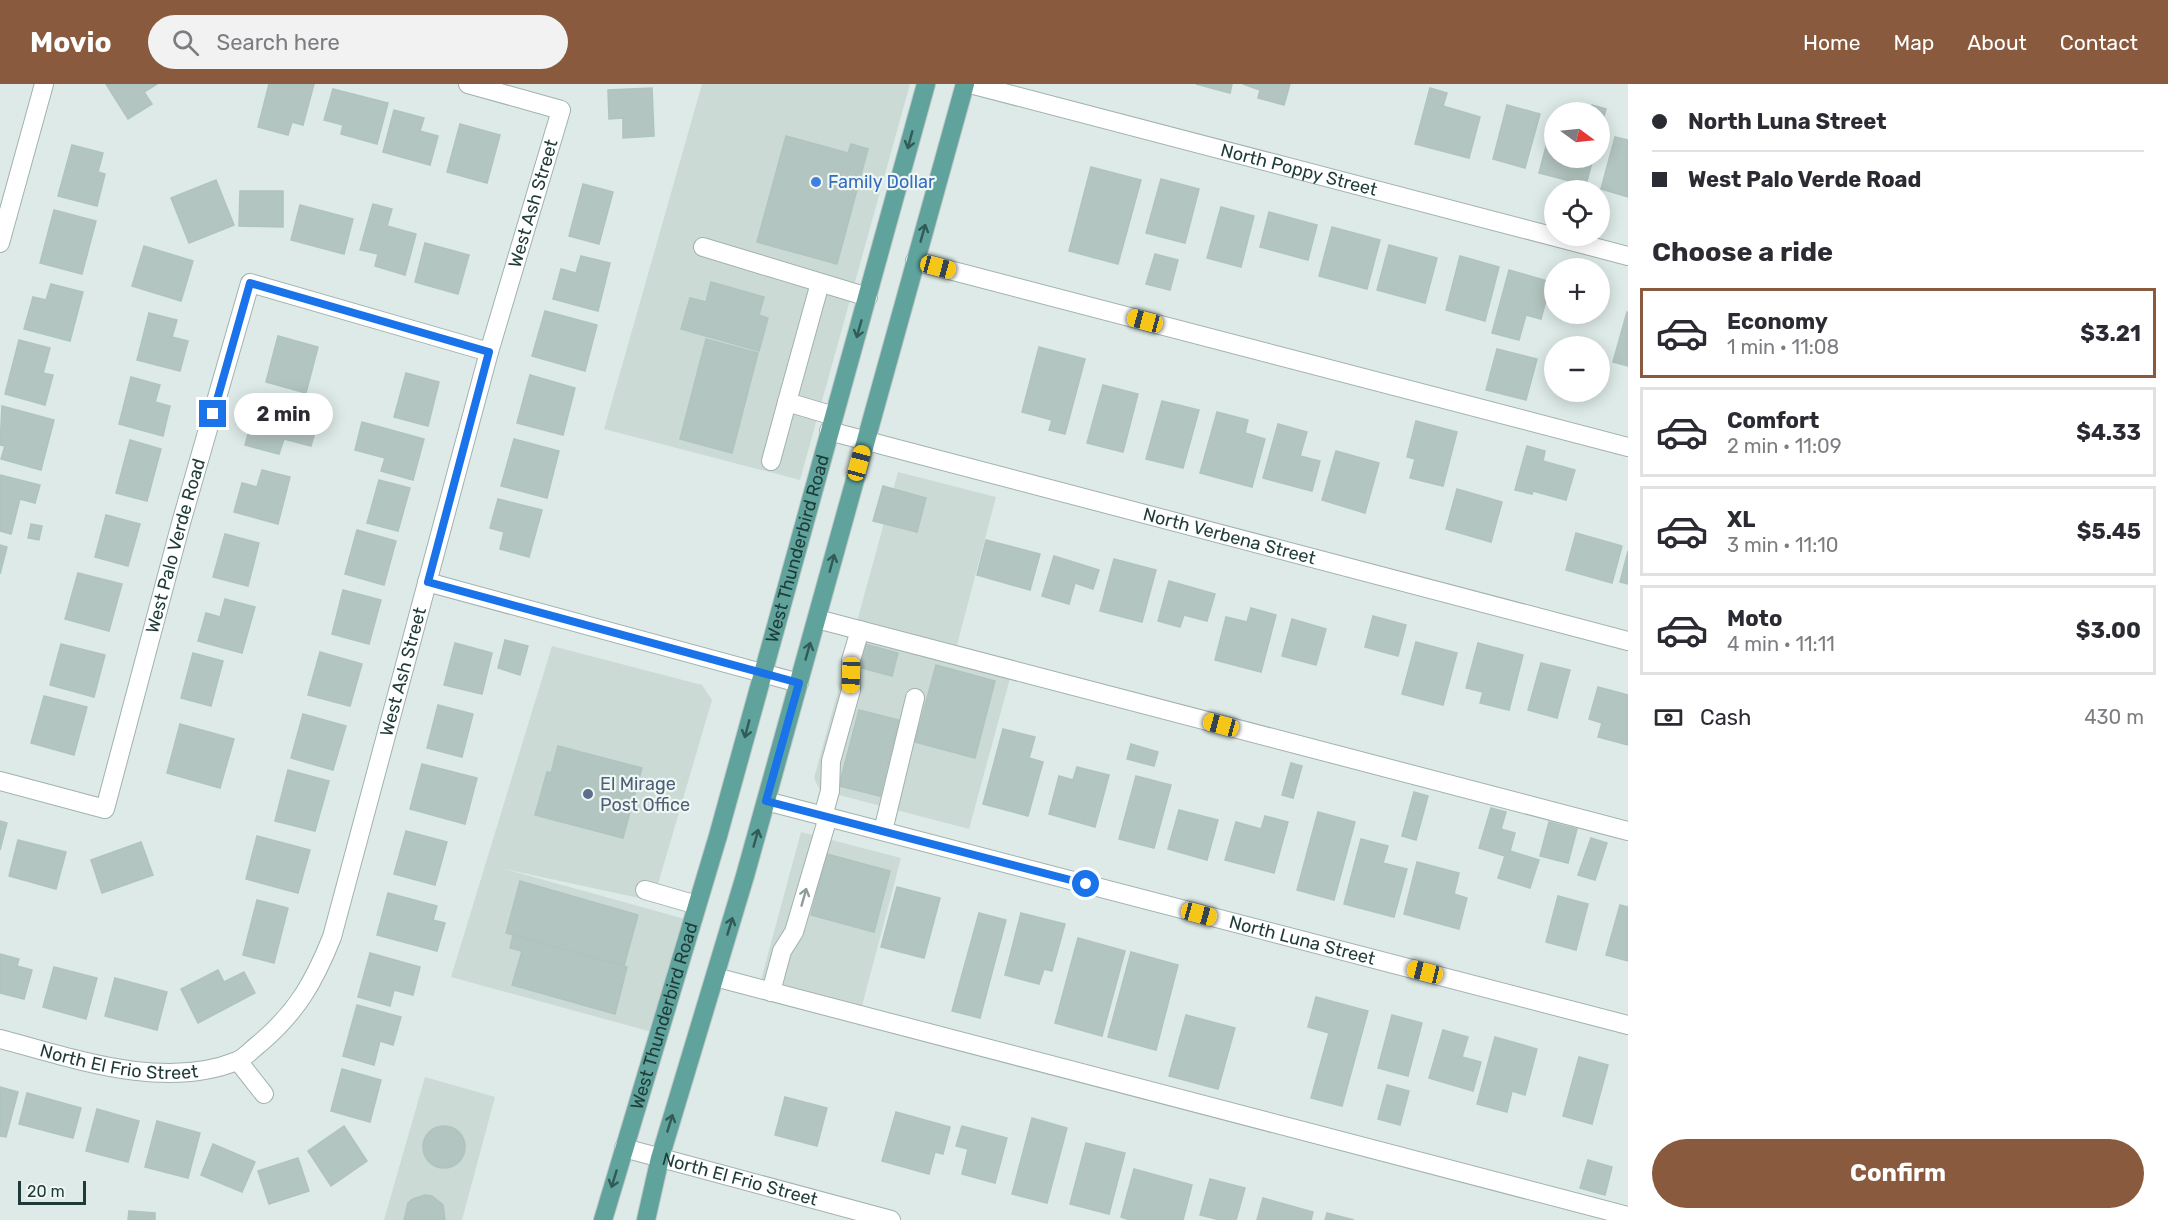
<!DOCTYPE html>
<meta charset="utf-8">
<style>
:root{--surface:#fff;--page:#f2f2f3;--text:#2b2b33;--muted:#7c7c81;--line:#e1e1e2;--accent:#895a3e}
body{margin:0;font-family:Rubik,sans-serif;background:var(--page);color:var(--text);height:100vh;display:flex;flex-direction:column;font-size:22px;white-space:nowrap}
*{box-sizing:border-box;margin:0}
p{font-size:20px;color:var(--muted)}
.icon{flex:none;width:33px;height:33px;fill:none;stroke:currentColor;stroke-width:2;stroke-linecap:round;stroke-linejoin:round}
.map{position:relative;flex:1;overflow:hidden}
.drawer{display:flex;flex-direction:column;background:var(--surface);width:540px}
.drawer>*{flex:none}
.top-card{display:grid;align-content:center;height:132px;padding:0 24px;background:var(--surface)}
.needle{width:39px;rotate:105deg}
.fabs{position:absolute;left:1544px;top:18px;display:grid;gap:12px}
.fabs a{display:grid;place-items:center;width:66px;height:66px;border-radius:50%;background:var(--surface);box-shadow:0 3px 15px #0003;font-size:30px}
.scale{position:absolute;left:18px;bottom:15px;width:68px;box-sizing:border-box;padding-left:6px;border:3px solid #1e3b38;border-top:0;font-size:16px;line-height:21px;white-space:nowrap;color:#1e3b38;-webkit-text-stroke:4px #eef7f4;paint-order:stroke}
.end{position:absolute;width:27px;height:27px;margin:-14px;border:8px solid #1a73e8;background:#fff;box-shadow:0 0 0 3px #fff}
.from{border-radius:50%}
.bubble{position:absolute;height:42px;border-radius:21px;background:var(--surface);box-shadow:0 3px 15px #0003;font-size:20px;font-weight:700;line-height:42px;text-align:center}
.car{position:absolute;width:18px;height:36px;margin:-18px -9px;border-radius:8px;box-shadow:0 0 4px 2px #0007;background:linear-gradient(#f5c518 24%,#345 0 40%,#f5c518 0 76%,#345 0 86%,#f5c518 0)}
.top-card b{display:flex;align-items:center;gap:21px;height:57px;font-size:22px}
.top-card b+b{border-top:2px solid var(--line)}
.top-card i{width:15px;height:15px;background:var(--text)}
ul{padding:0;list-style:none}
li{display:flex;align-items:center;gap:18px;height:90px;margin:0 12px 9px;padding:0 12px;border:3px solid var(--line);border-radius:0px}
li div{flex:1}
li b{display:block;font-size:22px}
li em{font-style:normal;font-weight:700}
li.current{border-color:var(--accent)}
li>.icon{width:54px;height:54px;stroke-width:1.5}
h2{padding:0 24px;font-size:27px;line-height:72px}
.pay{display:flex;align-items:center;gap:15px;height:66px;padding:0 24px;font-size:22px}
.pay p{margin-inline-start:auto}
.primary-button{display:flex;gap:12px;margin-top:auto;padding:12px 24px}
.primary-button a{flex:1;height:69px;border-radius:36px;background:var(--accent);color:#fff;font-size:24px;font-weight:700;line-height:69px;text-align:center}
header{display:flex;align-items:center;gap:36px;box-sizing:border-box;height:84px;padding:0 30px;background:var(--accent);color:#fff}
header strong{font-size:28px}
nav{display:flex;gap:33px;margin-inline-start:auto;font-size:21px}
.search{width:420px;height:54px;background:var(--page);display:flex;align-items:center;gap:15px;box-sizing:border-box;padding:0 21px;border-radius:33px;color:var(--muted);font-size:22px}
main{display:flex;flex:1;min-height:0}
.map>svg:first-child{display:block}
</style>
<header>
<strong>Movio</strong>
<div class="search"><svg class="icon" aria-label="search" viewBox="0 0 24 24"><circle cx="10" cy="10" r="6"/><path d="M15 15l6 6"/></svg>Search here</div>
<nav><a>Home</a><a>Map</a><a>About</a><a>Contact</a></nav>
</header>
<main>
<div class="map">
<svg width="1628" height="1136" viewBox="0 0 1628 1136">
<rect width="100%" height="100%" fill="#ddeae7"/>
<g fill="#ccdad6">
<path d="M702 0H910L800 396 604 345Z"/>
<path d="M898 388 996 413 957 561 1015 576 969 745 820 706 814 694Z"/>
<path d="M552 562 702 601 712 616 653 817 504 785 685 835 652 948 451 893Z"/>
<path d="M801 748 901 774 862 922 761 896Z"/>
<path d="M425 993 495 1013 462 1136H384Z"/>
</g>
<g fill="#b3c5c0" stroke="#b0c4bf" stroke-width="1.5">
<path d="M106 0H157L144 8 152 20 128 35Z"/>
<path d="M269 0H314L303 41 292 38 288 51 258 43Z"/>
<path d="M1196 0H1232L1230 9Z"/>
<path d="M1243 0H1290L1284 21 1258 14 1260 6Z"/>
<path d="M652 4 654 52 623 54V34L609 35 608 6Z"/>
<path d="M1430 4 1447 9 1443 22 1480 33 1469 74 1415 60Z"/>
<path d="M333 5 388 19 377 60 341 50 343 41 324 36Z"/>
<path d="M1507 21 1540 30 1525 84 1493 75Z"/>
<path d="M1592 21 1606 25 1599 51V28H1590Z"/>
<path d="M394 26 424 34 420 47 438 52 430 81 383 68Z"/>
<path d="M1554 32V74H1593L1586 101 1539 89Z"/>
<path d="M460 40 500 51 487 99 447 88Z"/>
<path d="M786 52 848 69 851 60 868 65 837 180 757 158Z"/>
<path d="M1615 53 1628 56V113L1601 105Z"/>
<path d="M72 61 103 69 98 88 105 90 97 122 58 112Z"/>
<path d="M1091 83 1141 96 1118 180 1069 167Z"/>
<path d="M1161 95 1199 105 1185 159 1146 149Z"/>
<path d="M216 96 234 141 189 159 171 114Z"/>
<path d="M583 100 613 108 599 160 569 152Z"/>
<path d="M240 107H283V143L239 142Z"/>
<path d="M373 120 392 125 387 142 416 150 405 191 375 182 378 170 360 166Z"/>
<path d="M300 121 353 135 344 170 291 156Z"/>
<path d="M1221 123 1254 132 1241 183 1207 174Z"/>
<path d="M54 126 96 137 82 190 40 179Z"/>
<path d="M1269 128 1317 141 1308 176 1260 163Z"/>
<path d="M1332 143 1380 156 1367 205 1319 192Z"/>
<path d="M425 159 469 171 458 210 415 198Z"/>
<path d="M1389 161 1437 174 1425 219 1377 206Z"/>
<path d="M144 162 193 177 181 217 132 202Z"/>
<path d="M1155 170 1178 176 1170 206 1146 200Z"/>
<path d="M581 172 610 179 598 227 553 215 561 185 576 189Z"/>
<path d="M1460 172 1499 183 1485 237 1446 226Z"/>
<path d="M1509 186 1551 198 1541 235 1526 231 1519 256 1492 249Z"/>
<path d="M711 198 764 213 759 231 768 234 759 267 681 245 690 214 706 218Z"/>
<path d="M51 200 83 208 70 257 24 245 33 213 46 216Z"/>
<path d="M545 227 597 241 585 287 532 272Z"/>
<path d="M1627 228 1628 229V282L1613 278Z"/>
<path d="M149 229 177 236 172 253 188 257 180 287 137 276Z"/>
<path d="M278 252 318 263 306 309 266 298Z"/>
<path d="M706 255 758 269 732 369 680 355Z"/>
<path d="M19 256 50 264 43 289 53 291 45 321 5 310Z"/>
<path d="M1039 263 1085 275 1065 350 1049 346 1052 336 1022 328Z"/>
<path d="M1497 265 1537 275 1526 316 1486 306Z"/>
<path d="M406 289 439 298 428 342 394 333Z"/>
<path d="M530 291 575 304 563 351 517 339Z"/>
<path d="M131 293 160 301 155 318 170 322 163 352 119 340Z"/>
<path d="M1103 301 1138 310 1123 368 1087 359Z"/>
<path d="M1162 317 1199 326 1183 384 1146 375Z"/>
<path d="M257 318 319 334 311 362 284 355 279 370 245 361Z"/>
<path d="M2 322 54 336 41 386 1 375 5 362 0 361Z"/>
<path d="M1217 328 1248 336 1245 349 1265 355 1252 403 1200 389Z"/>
<path d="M1416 337 1457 348 1443 402 1410 394 1415 375 1407 373Z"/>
<path d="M362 338 424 355 413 396 381 387 385 374 355 366Z"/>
<path d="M1278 340 1307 348 1300 372 1320 377 1312 407 1263 394Z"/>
<path d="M514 355 559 367 547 414 501 402Z"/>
<path d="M130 356 161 365 147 417 116 409Z"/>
<path d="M1527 362 1545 367 1543 377 1575 386 1566 416 1533 407 1532 410 1515 406Z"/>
<path d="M1336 367 1379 379 1365 429 1322 416Z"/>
<path d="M262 386 290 393 278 440 234 428 242 399 257 403Z"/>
<path d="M0 391 40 401 35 419 20 415 11 450 0 447Z"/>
<path d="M379 396 410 404 398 447 367 439Z"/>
<path d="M883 402 926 414 917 448 873 437Z"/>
<path d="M1457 405 1502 418 1491 458 1446 445Z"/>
<path d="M498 415 542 426 529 473 500 465 504 448 490 444Z"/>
<path d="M106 431 140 440 128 482 95 473Z"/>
<path d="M31 440 42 442 39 456 28 454Z"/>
<path d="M357 446 396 457 384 501 345 490Z"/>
<path d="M1576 449 1622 462 1612 499 1566 486Z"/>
<path d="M225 450 259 459 248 502 213 493Z"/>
<path d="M986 456 1040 470 1030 506 977 491Z"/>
<path d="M0 461 7 463 0 490Z"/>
<path d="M1628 467V500L1620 498Z"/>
<path d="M1054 472 1099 486 1093 505 1075 499 1069 520 1042 512Z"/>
<path d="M1114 475 1156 486 1142 538 1100 527Z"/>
<path d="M78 489 122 500 109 547 65 535Z"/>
<path d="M1169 497 1215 510 1207 537 1184 531 1180 543 1158 537Z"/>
<path d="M343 506 381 516 369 560 332 550Z"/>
<path d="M225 515 255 523 242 569 198 557 206 529 220 533Z"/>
<path d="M1251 524 1276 531 1261 588 1215 576 1226 533 1247 538Z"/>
<path d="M1373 532 1406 541 1398 572 1365 563Z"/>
<path d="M1292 535 1326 545 1316 581 1282 572Z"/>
<path d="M505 556 528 562 520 591 498 584Z"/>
<path d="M1416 558 1457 569 1443 621 1402 610Z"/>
<path d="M455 559 492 569 482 610 444 601Z"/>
<path d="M861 559 898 569 892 592 854 582Z"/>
<path d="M1478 559 1523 571 1509 626 1480 619 1483 608 1466 604Z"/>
<path d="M61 560 105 571 94 613 50 601Z"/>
<path d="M320 568 362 580 350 622 308 611Z"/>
<path d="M193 569 223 577 211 622 181 614Z"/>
<path d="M1541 579 1570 586 1557 634 1528 626Z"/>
<path d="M936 581 995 597 975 674 915 658Z"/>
<path d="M1598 603 1628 611V661L1598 653 1602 639 1589 635Z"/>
<path d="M44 612 87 623 74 671 31 659Z"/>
<path d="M438 621 473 630 462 673 427 664Z"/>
<path d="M859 626 899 636 880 712 839 702Z"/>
<path d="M303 630 346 642 333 686 291 674Z"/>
<path d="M180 640 234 655 220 704 167 689Z"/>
<path d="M1003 645 1035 653 1029 674 1043 678 1028 732 983 720Z"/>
<path d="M1131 660 1158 668 1154 682 1127 675Z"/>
<path d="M558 662 642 684 623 754 535 731 547 688 551 689Z"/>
<path d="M1291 679 1302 682 1293 714 1282 711Z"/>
<path d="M422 680 477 694 465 740 410 725Z"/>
<path d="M1077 683 1109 691 1095 743 1049 730 1059 692 1073 696Z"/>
<path d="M288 686 329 697 315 747 275 737Z"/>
<path d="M1136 692 1171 701 1154 764 1119 755Z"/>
<path d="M1414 708 1428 712 1416 756 1402 752Z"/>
<path d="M1491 724 1506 728 1501 745 1515 749 1510 767 1539 776 1530 804 1498 794 1505 772 1479 764Z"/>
<path d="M1179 726 1218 736 1207 776 1168 765Z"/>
<path d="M1318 728 1355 738 1334 816 1297 806Z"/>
<path d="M1265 732 1288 738 1274 789 1225 776 1236 738 1261 745Z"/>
<path d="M0 737 7 739 0 766Z"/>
<path d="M1549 738 1577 745 1568 779 1540 772Z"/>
<path d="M406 747 447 758 435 801 394 790Z"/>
<path d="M257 752 310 766 298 809 246 795Z"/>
<path d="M1591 754 1607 759 1595 796 1578 791Z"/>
<path d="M1361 755 1388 762 1383 779 1407 785 1394 833 1344 820Z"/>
<path d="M18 756 66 768 56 805 9 792Z"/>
<path d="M141 758 153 791 102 809 91 776Z"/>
<path d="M827 770 890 787 874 848 811 831Z"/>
<path d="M1417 778 1459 789 1454 810 1467 814 1459 845 1404 830Z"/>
<path d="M520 797 638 831 624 882 506 849Z"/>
<path d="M897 803 940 814 924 874 881 863Z"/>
<path d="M388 809 437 822 433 836 445 839 437 867 377 851Z"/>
<path d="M1558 812 1588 820 1576 866 1546 858Z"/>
<path d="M257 816 288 824 274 879 243 871Z"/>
<path d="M1620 821 1628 823V877L1606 871Z"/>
<path d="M979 829 1006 836 980 934 952 927Z"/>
<path d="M1021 829 1065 840 1052 887 1044 885 1039 900 1005 891Z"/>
<path d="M513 851 627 883 615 930 512 901 522 867 510 864Z"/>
<path d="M1078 854 1125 867 1102 952 1055 939Z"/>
<path d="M1131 868 1178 881 1156 966 1108 953Z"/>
<path d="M370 869 420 883 413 911 394 906 390 922 358 913Z"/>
<path d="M0 870 19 875 17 882 32 886 24 915 0 909Z"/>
<path d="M54 883 97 894 86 935 43 923Z"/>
<path d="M218 886 224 898 244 888 255 909 198 939 181 905Z"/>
<path d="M115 894 167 908 157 946 105 932Z"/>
<path d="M1316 913 1368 927 1342 1022 1311 1014 1329 949 1308 943Z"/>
<path d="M357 921 401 933 393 961 380 957 374 981 343 972Z"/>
<path d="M1186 931 1235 944 1218 1005 1169 992Z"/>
<path d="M1392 931 1422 939 1408 992 1378 984Z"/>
<path d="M1443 946 1468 953 1462 973 1481 978 1473 1007 1429 994Z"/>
<path d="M1495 953 1537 965 1525 1011 1512 1007 1507 1028 1477 1020Z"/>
<path d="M1579 973 1608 981 1592 1040 1563 1032Z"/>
<path d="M342 985 381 996 370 1038 331 1027Z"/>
<path d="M1387 1001 1409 1007 1400 1041 1378 1035Z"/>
<path d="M0 1003 18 1008 6 1053 0 1052Z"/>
<path d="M27 1009 81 1024 73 1054 19 1040Z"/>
<path d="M785 1013 827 1024 817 1062 775 1051Z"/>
<path d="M97 1025 139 1037 128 1078 86 1067Z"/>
<path d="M896 1028 950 1043 943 1070 935 1068 929 1090 882 1077Z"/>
<path d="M1032 1034 1067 1044 1047 1119 1012 1110Z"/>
<path d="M157 1037 200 1049 188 1094 145 1083Z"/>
<circle cx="444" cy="1063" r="21"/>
<path d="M344 1042 367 1077 331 1102 308 1067Z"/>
<path d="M962 1042 1007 1054 995 1099 962 1090 968 1065 956 1062Z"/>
<path d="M1086 1059 1125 1069 1109 1130 1070 1120Z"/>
<path d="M213 1060 255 1078 242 1108 201 1091Z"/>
<path d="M298 1074 309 1107 269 1120 258 1087Z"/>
<path d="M1588 1076 1612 1083 1605 1111 1580 1104Z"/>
<path d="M1134 1085 1192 1101 1183 1136H1130L1121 1133Z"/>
<path d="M1210 1095 1245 1104 1236 1136H1220L1200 1131Z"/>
<path d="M425 1111 432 1112 443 1121 445 1136H404L408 1119 413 1115Z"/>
<path d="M1263 1114 1313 1128 1311 1136H1257Z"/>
<path d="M129 1127 155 1129V1136H128Z"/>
<path d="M1327 1129 1354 1136H1325Z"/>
</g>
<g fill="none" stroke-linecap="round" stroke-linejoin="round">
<defs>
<g id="minor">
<path id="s1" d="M970 0 1628 172"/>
<path d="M0 159 44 0"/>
<path d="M703 163 868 213"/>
<path d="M915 177 1628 363"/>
<path d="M820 199 787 318 834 332"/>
<path id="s2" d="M829 347 1628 557"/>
<path d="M771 377 787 318"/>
<path d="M427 498 799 599"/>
<path d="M817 535 1628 747"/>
<path id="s3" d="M0 697 105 725 181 439 250 199 489 268"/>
<path id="s4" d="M766 717 1628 941"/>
<path d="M823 732 830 707 831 677 851 606V576L860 546"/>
<path d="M883 747 915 614"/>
<path d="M645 806 697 821"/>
<path d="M715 893 1628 1132"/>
<path d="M771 908 782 867 794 848 828 733"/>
<path id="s5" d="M0 955C73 974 163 1007 237 977 245 974 252 965 259 960 297 928 314 898 332 853L489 268 561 26 468 0"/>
<path d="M238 977 264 1010"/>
<path id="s6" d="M624 1064 891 1136"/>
</g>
<g id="major">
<path id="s7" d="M603 1136 718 752 926 0"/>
<path d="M646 1136 660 1074 745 792 965 0"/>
</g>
</defs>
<use href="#minor" stroke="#a0b2af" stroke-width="20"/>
<use href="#major" stroke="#bcc4c3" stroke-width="20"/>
<use href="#minor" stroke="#fff" stroke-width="18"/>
<use href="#major" stroke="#5fa39c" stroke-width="18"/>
</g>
<defs><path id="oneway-shaft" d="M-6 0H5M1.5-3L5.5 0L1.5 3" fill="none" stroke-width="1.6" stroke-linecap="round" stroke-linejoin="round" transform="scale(1.5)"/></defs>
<g stroke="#325a56">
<use href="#oneway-shaft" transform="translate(910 56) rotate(105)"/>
<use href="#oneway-shaft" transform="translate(923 149) rotate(-74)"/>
<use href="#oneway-shaft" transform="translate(859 245) rotate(106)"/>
<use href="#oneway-shaft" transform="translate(832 479) rotate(-75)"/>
<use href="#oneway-shaft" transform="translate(808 567) rotate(-74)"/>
<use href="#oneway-shaft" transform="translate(747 645) rotate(105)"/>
<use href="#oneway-shaft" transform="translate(756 754) rotate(-74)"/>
<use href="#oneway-shaft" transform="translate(730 842) rotate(-73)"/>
<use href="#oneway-shaft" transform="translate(670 1039) rotate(-73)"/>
<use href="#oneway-shaft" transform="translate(614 1095) rotate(107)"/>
</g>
<use stroke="#8e9d9c" href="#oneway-shaft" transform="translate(804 813) rotate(-74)"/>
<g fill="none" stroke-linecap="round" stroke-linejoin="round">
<path stroke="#1a73e8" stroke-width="8" d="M213 330 250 199 489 268 428 498 799 599 766 717 1086 800"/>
</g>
<circle fill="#3f7fe0" stroke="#eef7f4" stroke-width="2" cx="816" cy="98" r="6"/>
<circle fill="#5c6f8a" stroke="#eef7f4" stroke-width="2" cx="588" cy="710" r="6"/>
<g text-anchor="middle" stroke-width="4.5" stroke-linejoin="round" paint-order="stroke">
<g font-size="18" fill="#1e3b38" stroke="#eef7f4">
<text dy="6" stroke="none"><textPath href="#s1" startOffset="340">North Poppy Street</textPath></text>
<text dy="6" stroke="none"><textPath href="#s5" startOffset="1162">West Ash Street</textPath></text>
<text dy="6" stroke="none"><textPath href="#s2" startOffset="414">North Verbena Street</textPath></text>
<text dy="6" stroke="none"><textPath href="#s3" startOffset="381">West Palo Verde Road</textPath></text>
<text dy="6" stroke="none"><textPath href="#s7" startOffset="699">West Thunderbird Road</textPath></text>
<text dy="6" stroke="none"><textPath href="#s5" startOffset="676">West Ash Street</textPath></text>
<text dy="6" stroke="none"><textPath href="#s4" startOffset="554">North Luna Street</textPath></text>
<text dy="6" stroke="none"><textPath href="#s7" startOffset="213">West Thunderbird Road</textPath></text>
<text dy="6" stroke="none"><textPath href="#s5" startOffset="122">North El Frio Street</textPath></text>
<text dy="6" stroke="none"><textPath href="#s6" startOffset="120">North El Frio Street</textPath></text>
</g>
<g font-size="18" fill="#366cbe" stroke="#eef7f4" text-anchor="start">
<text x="828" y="104">Family Dollar</text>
</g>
<g font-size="18" fill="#4e5e75" stroke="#eef7f4" text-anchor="start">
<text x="600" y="706">El Mirage<tspan x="600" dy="21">Post Office</tspan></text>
</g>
</g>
</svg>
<div class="fabs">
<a><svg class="needle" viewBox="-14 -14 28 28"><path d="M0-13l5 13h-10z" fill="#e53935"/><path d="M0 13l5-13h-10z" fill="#7c7c81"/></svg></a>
<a><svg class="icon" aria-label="locate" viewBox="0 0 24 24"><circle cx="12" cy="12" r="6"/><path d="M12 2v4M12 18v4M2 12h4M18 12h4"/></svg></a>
<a>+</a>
<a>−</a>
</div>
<div class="scale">20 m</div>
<i class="end from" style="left:1086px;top:800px"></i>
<i class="end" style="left:213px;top:330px"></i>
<div class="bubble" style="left:234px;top:309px;width:99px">2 min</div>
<i class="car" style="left:938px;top:183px;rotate:105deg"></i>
<i class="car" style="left:1145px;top:237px;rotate:285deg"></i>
<i class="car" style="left:859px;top:379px;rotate:15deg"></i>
<i class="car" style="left:851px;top:591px;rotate:182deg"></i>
<i class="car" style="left:1221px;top:641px;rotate:285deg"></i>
<i class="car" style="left:1199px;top:830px;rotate:105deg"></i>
<i class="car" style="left:1425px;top:888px;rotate:284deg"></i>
</div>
<section class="drawer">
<div class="top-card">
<b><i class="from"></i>North Luna Street</b>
<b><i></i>West Palo Verde Road</b>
</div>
<h2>Choose a ride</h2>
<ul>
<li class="current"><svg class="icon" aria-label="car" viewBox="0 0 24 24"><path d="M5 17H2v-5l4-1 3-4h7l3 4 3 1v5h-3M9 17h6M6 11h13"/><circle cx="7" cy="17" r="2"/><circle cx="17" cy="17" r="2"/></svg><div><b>Economy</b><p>1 min · 11:08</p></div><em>$3.21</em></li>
<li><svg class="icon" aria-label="car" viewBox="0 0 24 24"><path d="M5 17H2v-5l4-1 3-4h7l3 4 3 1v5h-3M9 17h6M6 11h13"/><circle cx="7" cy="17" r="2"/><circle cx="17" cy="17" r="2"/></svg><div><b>Comfort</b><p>2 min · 11:09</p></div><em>$4.33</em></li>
<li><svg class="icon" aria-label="car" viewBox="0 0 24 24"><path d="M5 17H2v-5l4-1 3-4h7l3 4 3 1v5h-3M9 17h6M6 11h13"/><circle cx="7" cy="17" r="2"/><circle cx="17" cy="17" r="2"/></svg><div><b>XL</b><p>3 min · 11:10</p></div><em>$5.45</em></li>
<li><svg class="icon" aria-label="car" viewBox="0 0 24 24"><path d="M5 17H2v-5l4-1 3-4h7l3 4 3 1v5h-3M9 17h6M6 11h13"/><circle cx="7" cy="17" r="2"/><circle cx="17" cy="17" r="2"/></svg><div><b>Moto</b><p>4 min · 11:11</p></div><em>$3.00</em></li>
</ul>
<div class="pay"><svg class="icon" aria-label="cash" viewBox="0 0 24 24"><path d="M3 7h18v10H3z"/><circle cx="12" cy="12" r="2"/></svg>Cash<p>430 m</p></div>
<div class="primary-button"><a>Confirm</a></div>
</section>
</main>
